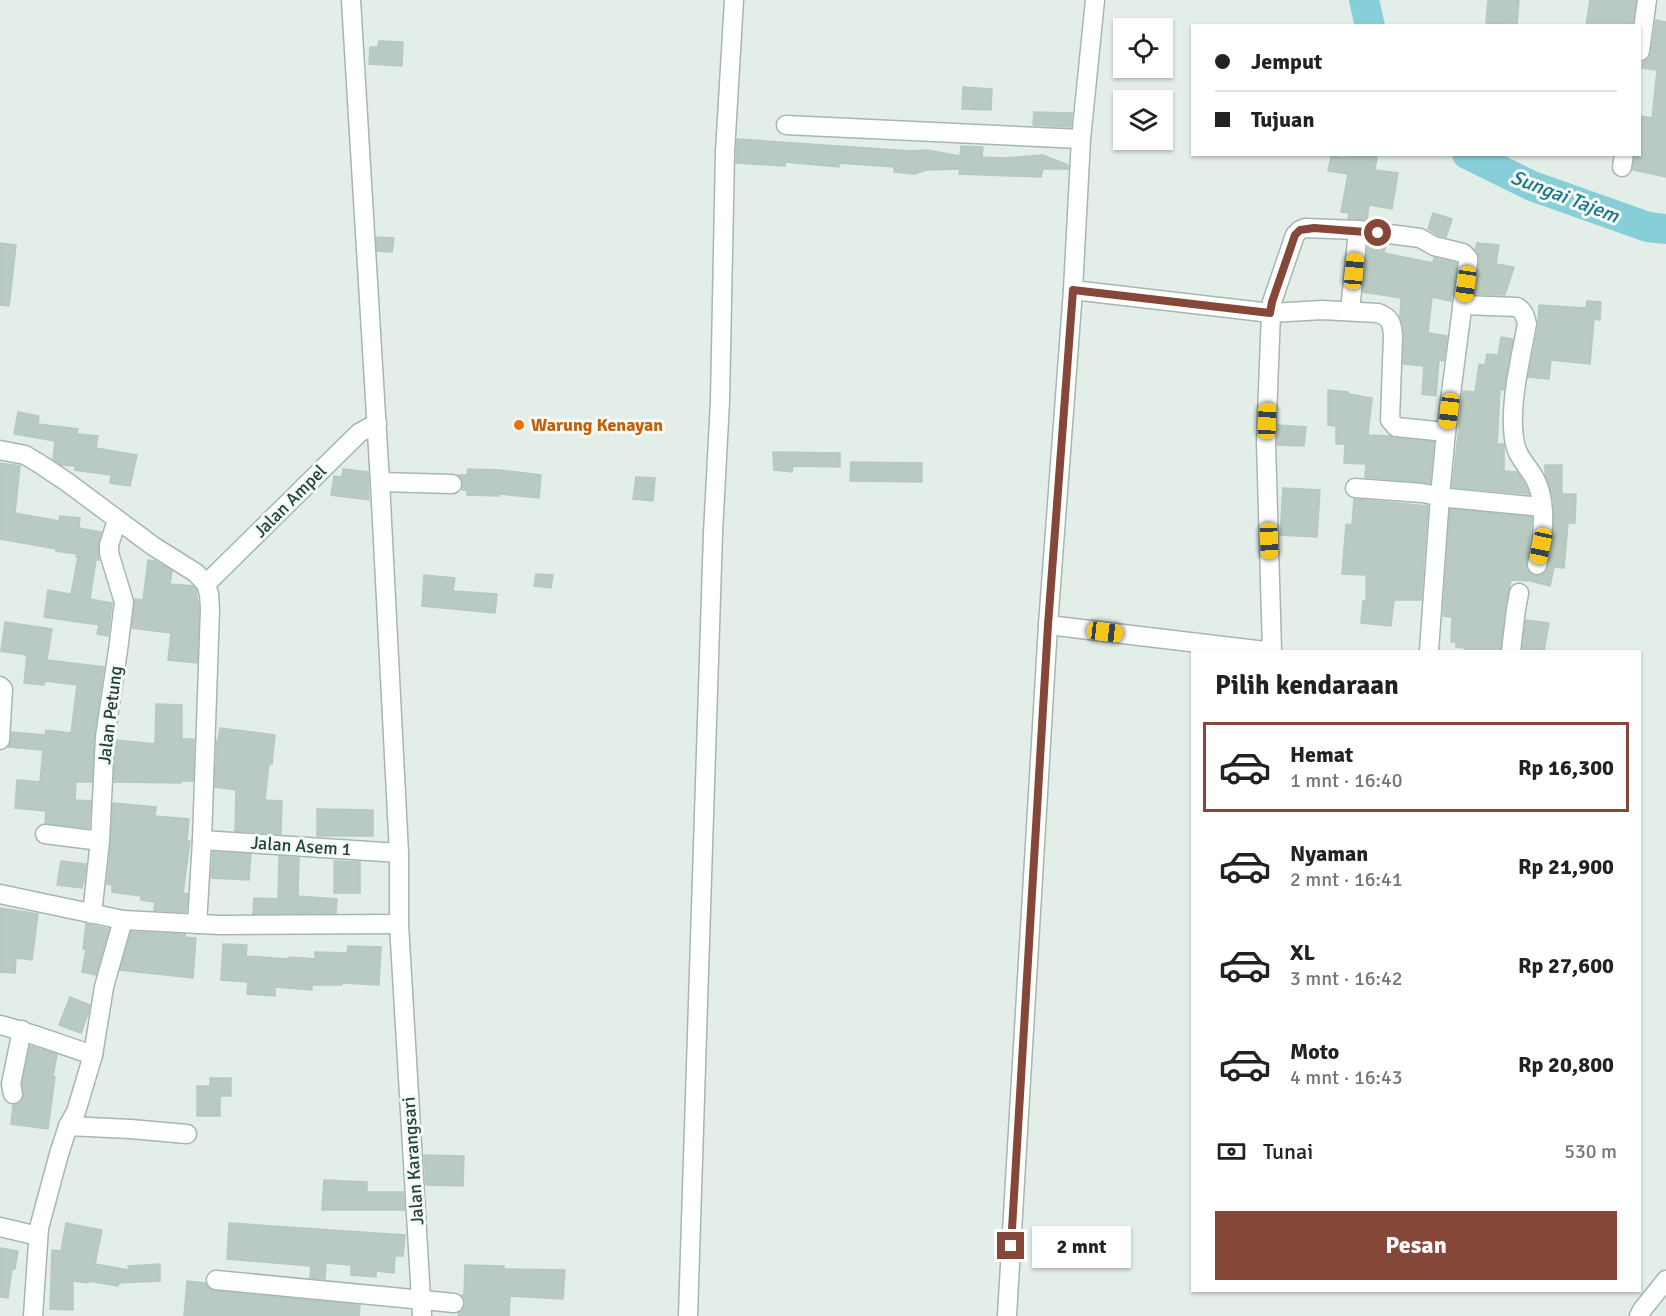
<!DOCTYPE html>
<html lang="id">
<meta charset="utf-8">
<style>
:root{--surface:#fff;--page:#f6f6f6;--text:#222;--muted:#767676;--line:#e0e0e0;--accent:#854738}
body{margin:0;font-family:Signika,sans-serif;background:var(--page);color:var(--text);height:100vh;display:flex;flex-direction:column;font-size:22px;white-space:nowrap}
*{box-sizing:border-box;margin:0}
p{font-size:20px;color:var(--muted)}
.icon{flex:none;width:33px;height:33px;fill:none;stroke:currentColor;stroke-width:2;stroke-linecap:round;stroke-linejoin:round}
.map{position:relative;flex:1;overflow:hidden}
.details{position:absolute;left:1191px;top:650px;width:450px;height:642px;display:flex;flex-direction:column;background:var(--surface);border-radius:0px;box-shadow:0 2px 4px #0004}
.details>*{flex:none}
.top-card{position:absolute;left:1191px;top:24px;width:450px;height:132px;border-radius:0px;box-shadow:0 2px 4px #0004;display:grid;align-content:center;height:132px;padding:0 24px;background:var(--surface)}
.buttons{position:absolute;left:1113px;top:18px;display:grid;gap:12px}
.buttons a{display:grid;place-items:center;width:60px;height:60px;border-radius:0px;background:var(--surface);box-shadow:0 2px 4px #0004;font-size:30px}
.end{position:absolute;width:27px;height:27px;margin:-14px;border:8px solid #854738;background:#fff;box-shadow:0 0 0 3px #fff}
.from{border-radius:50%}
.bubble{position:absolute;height:42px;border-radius:0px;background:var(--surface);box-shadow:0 2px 4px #0004;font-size:20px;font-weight:700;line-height:42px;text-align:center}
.car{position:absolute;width:18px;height:36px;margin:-18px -9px;border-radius:8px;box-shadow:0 0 4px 2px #0007;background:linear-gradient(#f5c518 24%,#345 0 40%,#f5c518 0 76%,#345 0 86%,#f5c518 0)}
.top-card b{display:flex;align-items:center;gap:21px;height:57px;font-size:22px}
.top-card b+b{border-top:2px solid var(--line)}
.top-card i{width:15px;height:15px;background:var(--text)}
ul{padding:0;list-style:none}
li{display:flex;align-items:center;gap:18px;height:90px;margin:0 12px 9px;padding:0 12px;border:3px solid transparent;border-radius:0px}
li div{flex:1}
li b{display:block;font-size:22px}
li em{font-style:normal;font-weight:700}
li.active{border-color:var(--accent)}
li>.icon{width:54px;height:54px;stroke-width:1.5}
h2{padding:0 24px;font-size:27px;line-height:72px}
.pay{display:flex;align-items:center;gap:15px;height:66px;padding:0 24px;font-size:22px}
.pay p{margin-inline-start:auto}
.primary-button{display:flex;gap:12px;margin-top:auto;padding:12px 24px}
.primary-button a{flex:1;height:69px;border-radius:0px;background:var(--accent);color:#fff;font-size:24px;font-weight:700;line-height:69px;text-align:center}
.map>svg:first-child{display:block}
</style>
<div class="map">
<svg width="1666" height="1316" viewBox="0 0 1666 1316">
<rect width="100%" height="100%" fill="#e3eee9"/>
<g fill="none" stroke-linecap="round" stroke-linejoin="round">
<g stroke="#87cfd8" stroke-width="30">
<path d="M1364 0 1370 26"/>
<path d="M1467 154 1532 186 1648 227 1666 229"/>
</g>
</g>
<g fill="#b8cac2" stroke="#b5c9c0" stroke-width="1.5">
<path d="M1488 0H1519L1517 26 1486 23Z"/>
<path d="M1590 0H1636L1632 26H1586Z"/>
<path d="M1656 20 1666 22V71L1642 68 1643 62 1648 58 1651 53Z"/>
<path d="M379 41 403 42 402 66 369 64 370 47H378Z"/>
<path d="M1657 71 1666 72V177L1633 170 1635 154H1640V116L1652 118Z"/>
<path d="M963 87 992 89 991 110 962 109Z"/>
<path d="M1034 112 1072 113 1071 127 1033 125Z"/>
<path d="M737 139 911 151 927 150 960 156 961 146 983 147 982 157 1004 158 1043 155 1068 165V169H1043L1041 177 959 174 960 169 926 170 915 174 894 172V167L839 163V167L785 162V166L736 163Z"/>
<path d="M1346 154H1359L1377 157 1375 170 1398 173 1392 209 1369 205 1367 220 1348 218 1349 213 1341 212 1348 174 1328 171 1331 156 1345 158Z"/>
<path d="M1433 213 1452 219 1446 237 1438 235 1428 229Z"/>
<path d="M376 237 394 238 392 252 377 251Z"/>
<path d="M0 243 16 245 9 306 0 305Z"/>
<path d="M1368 243 1386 245 1384 253 1433 263 1434 258 1457 263 1451 301 1432 297 1428 333 1447 336 1444 361 1439 360 1436 396 1422 394 1424 366 1403 364 1404 335 1400 316 1401 298 1363 292Z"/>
<path d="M1477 243 1499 245 1496 264 1514 267 1505 295 1475 294 1479 262V257L1475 250Z"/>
<path d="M1587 301 1601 302 1600 320 1594 319 1590 364 1551 360 1549 379 1528 377 1538 328 1539 305 1586 308Z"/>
<path d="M1501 337 1513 339 1504 390 1500 389 1497 444H1504V471L1517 472 1525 484 1529 494 1452 487 1463 391 1475 392 1479 364 1485 365 1487 354 1498 355Z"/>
<path d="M1328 390 1348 392 1349 394 1372 398 1368 435 1390 436 1394 438 1434 442 1430 483 1365 477 1366 464 1344 463 1345 444H1336V426L1328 425Z"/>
<path d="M18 412 39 416 38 424 78 429 77 434 98 436 96 448 137 455 130 486 110 483 111 475 75 470V466L61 465 53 459 55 441 14 434Z"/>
<path d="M1278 425 1306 427 1304 446 1277 445Z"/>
<path d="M773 452 840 453V467L793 466 792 472 774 470Z"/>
<path d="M851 462 922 463V482L850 481Z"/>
<path d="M0 463 20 466 15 513 59 521 60 516 80 518 79 528 101 532 98 545 99 560H96L90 599 112 603 108 636 97 634 99 625 44 617 48 590 71 594 78 557H76L77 554 56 551V549L0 539Z"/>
<path d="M1545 465H1562V494H1576L1575 523H1568L1564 568 1554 567 1550 586 1531 581 1511 580 1505 608 1500 651H1465V648L1456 647V642H1451L1452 617 1443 616 1450 509 1532 517 1526 568 1529 573 1534 576 1541 575 1546 572 1548 567 1554 522 1553 498 1545 474Z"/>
<path d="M343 469 368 472 369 500 331 495 334 476 342 477Z"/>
<path d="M468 469 500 470 541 475 539 498 499 494V496L467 495V490H462L463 484 462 479 458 475H467Z"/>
<path d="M636 477 655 478 653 501 633 499Z"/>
<path d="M1283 488 1320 490 1317 537 1280 535Z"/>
<path d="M1354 499 1428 506 1421 600H1394L1391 626 1361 623 1363 601H1366V575L1342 574 1346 524 1352 525Z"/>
<path d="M148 560 155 561 172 571 170 584 193 586 196 590 199 609 197 663 168 660 171 633 132 628 135 599 143 600Z"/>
<path d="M536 574 553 575 551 588 534 586Z"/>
<path d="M424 575 455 578 453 591 497 594 495 613 422 606Z"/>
<path d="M1526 620 1549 623 1544 651H1522Z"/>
<path d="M5 622 52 629 47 660 104 667 94 735 92 782H76L75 800 91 801 89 828 45 823 46 811 15 808 17 780 40 782 43 750 8 747 11 741 12 732 45 735 46 730 71 733 77 685 45 681 44 685 24 683 27 655 1 651Z"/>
<path d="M156 704 182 705V739H194L193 781H181V783L114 782 116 740 155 744Z"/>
<path d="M220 728 275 735 272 764H269L265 800 282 801 281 834 235 831 236 790 215 787 217 740H218Z"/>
<path d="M113 803 156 807 155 816 189 819 187 841H190L183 893 188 894 186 912 154 910 155 902 141 900V896L112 892V885L107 884 111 842Z"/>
<path d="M317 809 373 810V836H317Z"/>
<path d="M213 852 251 854 249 880 211 878Z"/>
<path d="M279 856 299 858 298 896 337 899 336 913 253 914 254 898 278 899Z"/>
<path d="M61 861 86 864 84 882H83L82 888 57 885Z"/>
<path d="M334 861 360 862V893H334Z"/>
<path d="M0 908 38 914 32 960 16 958 15 973 0 972Z"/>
<path d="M86 924 109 929 96 975 82 972 86 949H83Z"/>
<path d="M131 932 185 934V937L196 938 193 978 120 970Z"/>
<path d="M223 944 247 945 246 956 288 959 289 957 315 959V952L347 953 348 946 381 947 379 985 342 983V985H312V990L275 987V996L247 994 248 982 221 980Z"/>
<path d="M70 997 90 1005 88 1014 81 1033 59 1025Z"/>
<path d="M30 1046 57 1054 53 1077H55L48 1129 11 1124 13 1105 20 1103 24 1097 22 1084Z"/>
<path d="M210 1078H231V1096H220V1116H197V1086H210Z"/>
<path d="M424 1155 464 1156 463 1186 426 1185Z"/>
<path d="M324 1180 367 1182V1192H403L405 1210H322Z"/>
<path d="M66 1223 102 1230 95 1264 129 1270 128 1266 160 1264V1281L119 1283 118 1286 88 1281V1283L73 1281V1310L50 1309 52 1250 61 1251Z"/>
<path d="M229 1223 405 1235 403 1256H395L394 1273 376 1271V1277L351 1275V1265L326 1263 325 1279 310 1278 311 1266 227 1259Z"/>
<path d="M0 1248 18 1251 15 1269H12L8 1298 0 1297Z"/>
<path d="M465 1265 504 1266V1269L565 1270 563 1299 510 1296 509 1316H458V1313L463 1310 465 1305 464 1299 462 1295H464Z"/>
<path d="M187 1281 205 1283 209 1289 215 1291 360 1305 359 1316H184Z"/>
</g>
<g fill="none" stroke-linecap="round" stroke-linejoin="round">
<defs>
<g id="minor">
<path d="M351 0 380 482 399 853V924L422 1316"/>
<path d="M1640 51 1647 0"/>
<path d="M786 125 1081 139"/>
<path d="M1622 167 1624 154"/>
<path d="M1073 290 1271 313 1322 310 1378 313C1391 318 1392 323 1393 336L1390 420 1396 427 1446 432 1440 496 1429 651"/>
<path d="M1462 305 1517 307C1524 311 1525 316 1527 324 1521 357 1509 405 1514 438 1516 457 1527 464 1535 479 1548 504 1543 538 1537 565"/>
<path d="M1350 311 1358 230"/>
<path d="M0 450 25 455 40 464 67 482 153 546 196 573 206 584 209 594 210 609 202 840 197 924"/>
<path d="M380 482 452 484"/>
<path d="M1355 488 1422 493 1449 498 1542 507"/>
<path d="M206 584 359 433 377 423"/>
<path d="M1048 625 1265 651"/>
<path d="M1272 651 1266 442 1271 313 1272 302 1295 235 1300 230 1305 228 1358 230 1420 238 1434 246 1463 253 1468 258V262L1446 432"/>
<path d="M1511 651 1516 609 1519 593"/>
<path d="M0 686 3 689 0 740"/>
<path d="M45 834 100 841"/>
<path d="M202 840 399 853"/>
<path d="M0 894 123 920 220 925 399 924"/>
<path d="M92 914 100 841 105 737 118 650 124 602 109 553V545L117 520"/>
<path d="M0 1025C32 1033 62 1045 93 1055"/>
<path d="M13 1094 11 1084 22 1030"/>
<path d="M68 1126 130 1129 187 1134"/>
<path d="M0 1227 38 1236"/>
<path d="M216 1280 454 1303"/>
<path d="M33 1316 39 1228 59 1154 68 1126 76 1112 93 1055 104 987 123 920"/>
<path d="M688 1316 713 533 720 401 725 152 734 0"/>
<path d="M1007 1316 1048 625 1073 290 1081 139 1095 0"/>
<path d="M1639 1316 1642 1310 1666 1280"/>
</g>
</defs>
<use href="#minor" stroke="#a5b7b0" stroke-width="21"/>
<use href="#minor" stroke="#fff" stroke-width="18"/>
</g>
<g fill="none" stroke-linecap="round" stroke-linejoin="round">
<path stroke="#854738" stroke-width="8" d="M1011 1246 1048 625 1073 290 1270 313 1272 302 1295 235 1300 230 1314 228 1378 233"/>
</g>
<circle fill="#e8710a" stroke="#f5faf7" stroke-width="2" cx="519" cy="425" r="6"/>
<g text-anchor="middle" stroke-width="6" stroke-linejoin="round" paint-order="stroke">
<g font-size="18" font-weight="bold" fill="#c56008" stroke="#f5faf7" text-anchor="start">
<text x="531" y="431">Warung Kenayan</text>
</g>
<g font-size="18" fill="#214238" stroke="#f5faf7">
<text transform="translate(290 501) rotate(-45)" y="6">Jalan Ampel</text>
<text transform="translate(110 715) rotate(-83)" y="6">Jalan Petung</text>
<text transform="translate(301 846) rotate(4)" y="6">Jalan Asem 1</text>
<text transform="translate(413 1161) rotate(-94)" y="6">Jalan Karangsari</text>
</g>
<g font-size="20" font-style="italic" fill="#157684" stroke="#f5faf7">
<text transform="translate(1565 196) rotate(21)" y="7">Sungai Tajem</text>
</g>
</g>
</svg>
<div class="buttons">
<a><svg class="icon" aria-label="locate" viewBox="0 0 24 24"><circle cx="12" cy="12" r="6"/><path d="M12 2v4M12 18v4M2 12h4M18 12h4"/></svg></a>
<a><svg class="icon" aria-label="layers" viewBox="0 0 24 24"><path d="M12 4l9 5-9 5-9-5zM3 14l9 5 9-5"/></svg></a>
</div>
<i class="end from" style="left:1378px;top:233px"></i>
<i class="end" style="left:1011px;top:1246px"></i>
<div class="bubble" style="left:1032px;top:1226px;width:99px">2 mnt</div>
<i class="car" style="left:1354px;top:271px;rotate:5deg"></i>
<i class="car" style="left:1466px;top:284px;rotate:188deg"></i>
<i class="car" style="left:1449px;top:411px;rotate:187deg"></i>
<i class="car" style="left:1267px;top:421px;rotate:2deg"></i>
<i class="car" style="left:1269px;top:541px;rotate:178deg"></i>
<i class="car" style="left:1541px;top:546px;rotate:192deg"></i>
<i class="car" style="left:1105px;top:632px;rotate:97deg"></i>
<div class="top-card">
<b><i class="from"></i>Jemput</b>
<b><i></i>Tujuan</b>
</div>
<section class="details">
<h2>Pilih kendaraan</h2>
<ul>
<li class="active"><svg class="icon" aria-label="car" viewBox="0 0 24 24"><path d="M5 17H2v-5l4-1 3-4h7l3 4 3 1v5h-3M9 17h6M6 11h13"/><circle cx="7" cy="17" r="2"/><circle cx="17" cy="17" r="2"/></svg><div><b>Hemat</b><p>1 mnt · 16:40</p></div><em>Rp 16,300</em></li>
<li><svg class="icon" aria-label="car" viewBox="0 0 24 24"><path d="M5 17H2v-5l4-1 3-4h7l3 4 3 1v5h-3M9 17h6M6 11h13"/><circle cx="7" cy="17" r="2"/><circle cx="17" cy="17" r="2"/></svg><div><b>Nyaman</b><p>2 mnt · 16:41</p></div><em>Rp 21,900</em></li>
<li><svg class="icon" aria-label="car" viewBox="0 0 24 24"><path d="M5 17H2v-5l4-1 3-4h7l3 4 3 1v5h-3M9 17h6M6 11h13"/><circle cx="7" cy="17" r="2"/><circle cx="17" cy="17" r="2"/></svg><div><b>XL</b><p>3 mnt · 16:42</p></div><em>Rp 27,600</em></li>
<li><svg class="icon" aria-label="car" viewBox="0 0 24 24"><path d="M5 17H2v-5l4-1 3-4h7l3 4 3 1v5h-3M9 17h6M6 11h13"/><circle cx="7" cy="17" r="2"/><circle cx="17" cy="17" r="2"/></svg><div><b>Moto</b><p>4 mnt · 16:43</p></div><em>Rp 20,800</em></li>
</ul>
<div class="pay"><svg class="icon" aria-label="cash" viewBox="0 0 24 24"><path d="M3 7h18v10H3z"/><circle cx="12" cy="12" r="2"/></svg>Tunai<p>530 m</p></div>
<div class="primary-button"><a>Pesan</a></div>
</section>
</div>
